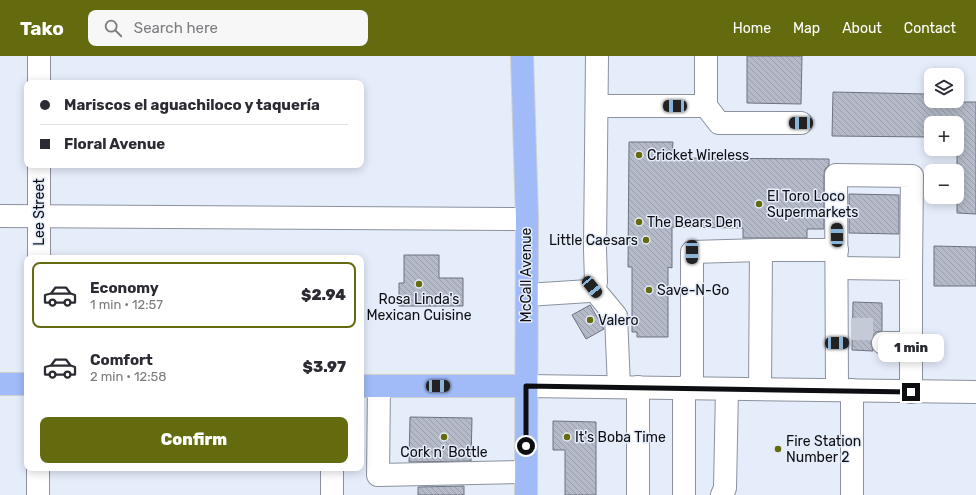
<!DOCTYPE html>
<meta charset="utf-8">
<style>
:root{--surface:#fff;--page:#f7f7f7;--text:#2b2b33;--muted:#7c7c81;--line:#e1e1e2;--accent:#646b0e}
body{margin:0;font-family:Rubik,sans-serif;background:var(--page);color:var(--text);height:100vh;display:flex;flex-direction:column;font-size:15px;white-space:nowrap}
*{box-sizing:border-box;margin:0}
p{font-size:13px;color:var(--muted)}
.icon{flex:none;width:22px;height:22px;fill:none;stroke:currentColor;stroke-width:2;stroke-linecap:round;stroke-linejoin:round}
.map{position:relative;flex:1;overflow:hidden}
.panel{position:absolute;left:24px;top:199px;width:340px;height:216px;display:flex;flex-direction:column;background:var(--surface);border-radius:8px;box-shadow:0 2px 10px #0003}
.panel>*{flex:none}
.guide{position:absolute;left:24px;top:24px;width:340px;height:88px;border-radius:8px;box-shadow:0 2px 10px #0003;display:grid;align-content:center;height:88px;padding:0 16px;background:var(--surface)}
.tools{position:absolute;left:924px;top:12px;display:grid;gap:8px}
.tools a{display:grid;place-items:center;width:40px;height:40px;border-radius:8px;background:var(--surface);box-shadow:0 2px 10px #0003;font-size:20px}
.end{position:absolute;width:18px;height:18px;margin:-9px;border:5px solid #0c0e12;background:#fff;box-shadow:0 0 0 2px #fff}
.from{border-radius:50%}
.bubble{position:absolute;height:28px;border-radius:8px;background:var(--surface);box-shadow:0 2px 10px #0003;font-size:13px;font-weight:800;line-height:28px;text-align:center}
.car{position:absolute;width:12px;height:24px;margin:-12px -6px;border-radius:5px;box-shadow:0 0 3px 1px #0007;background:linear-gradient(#222 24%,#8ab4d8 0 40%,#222 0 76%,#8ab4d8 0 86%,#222 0)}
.guide b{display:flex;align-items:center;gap:14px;height:38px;font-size:15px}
.guide b+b{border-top:1px solid var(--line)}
.guide i{width:10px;height:10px;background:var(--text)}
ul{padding:7px 0 0;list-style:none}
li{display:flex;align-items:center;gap:12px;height:66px;margin:0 8px 6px;padding:0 8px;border:2px solid transparent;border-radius:8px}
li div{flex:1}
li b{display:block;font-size:15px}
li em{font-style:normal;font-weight:800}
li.active{border-color:var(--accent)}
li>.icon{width:36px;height:36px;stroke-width:1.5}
.cta{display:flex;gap:8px;margin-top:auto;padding:8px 16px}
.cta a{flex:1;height:46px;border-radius:8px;background:var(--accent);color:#fff;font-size:16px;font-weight:800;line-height:46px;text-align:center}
header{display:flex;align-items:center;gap:24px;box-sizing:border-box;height:56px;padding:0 20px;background:var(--accent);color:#fff}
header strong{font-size:19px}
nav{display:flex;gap:22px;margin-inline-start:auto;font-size:14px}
.search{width:280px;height:36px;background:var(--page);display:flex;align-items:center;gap:10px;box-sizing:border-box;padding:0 14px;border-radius:8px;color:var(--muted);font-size:15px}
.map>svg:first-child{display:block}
</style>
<header>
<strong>Tako</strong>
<div class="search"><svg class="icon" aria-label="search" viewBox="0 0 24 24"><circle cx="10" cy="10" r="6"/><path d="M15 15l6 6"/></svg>Search here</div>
<nav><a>Home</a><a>Map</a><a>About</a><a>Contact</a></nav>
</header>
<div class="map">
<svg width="976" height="439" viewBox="0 0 976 439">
<defs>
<pattern id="building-back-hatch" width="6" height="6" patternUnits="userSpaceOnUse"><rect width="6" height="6" fill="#b4bac8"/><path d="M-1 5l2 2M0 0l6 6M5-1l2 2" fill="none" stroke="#9a9fab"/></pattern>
</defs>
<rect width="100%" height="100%" fill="#e5ecfa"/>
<g fill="url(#building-back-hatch)" stroke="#6d737f">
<path d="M747 0H802L801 48 747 47Z"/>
<path d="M833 36 927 38V46H976V158L957 157V67H931V81L832 80Z"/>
<path d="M629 86H673L672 102 829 103V109L825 113 824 119V173H807V182H743V172L672 171V212L668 211V281H637V276H632V211H628Z"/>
<path d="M849 138 899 139V178L849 177Z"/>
<path d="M934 190 976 191V230H934Z"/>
<path d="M404 199H439V222H463V250H399V227H404Z"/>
<path d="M853 246 882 247V275L876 276 872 281 871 287 873 295 852 294Z"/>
<path d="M590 249 604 273 586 283 572 259Z"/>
<path d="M410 361 472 362 471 405 409 406Z"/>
<path d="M553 365 596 366V439H565V394H553Z"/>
<path d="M464 430V439H418V431Z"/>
</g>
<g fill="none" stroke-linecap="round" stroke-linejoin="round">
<path stroke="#c4cbd7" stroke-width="22" stroke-dasharray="22 11" stroke-linecap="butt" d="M851 273H883"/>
<defs>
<g id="minor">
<path d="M39 27V0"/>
<path d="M597 50H706V0"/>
<path d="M706 50 719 67H801"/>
<path d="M0 160 527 163"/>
<path d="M39 202V109"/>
<path d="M837 212 911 213V336"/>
<path d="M592 231 616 260 619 331"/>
<path d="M527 239 589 235 596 226 595 193 597 0"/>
<path d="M883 287H910"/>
<path d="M379 330 378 419 526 416"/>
<path d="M526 330 976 336"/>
<path d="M692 332V196L761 194"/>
<path d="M760 333 761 194H837"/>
<path d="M837 334 836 119 912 120 911 213"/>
<path d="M852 334V439"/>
<path d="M38 412V439"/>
<path d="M332 412V439"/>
<path d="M638 438V331"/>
<path d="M684 439V331"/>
<path d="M722 439 725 432 727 333"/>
</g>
<g id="major">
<path d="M522 0 527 163 526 439"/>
<path d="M0 328H27"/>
<path d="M361 330H526"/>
</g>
</defs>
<use href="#minor" stroke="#8b929e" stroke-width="24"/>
<use href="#major" stroke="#cecfd0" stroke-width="24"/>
<use href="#minor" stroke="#fff" stroke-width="22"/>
<use href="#major" stroke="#a0bbf8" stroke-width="22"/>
</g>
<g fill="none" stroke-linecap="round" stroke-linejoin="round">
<path stroke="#0c0e12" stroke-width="5" d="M526 390V330L911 336"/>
</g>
<g fill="#646b0e" stroke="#e5ecfa" stroke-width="1.5">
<circle cx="639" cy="99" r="4"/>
<circle cx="759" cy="148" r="4"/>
<circle cx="639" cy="166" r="4"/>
<circle cx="646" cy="184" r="4"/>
<circle cx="419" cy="228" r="4"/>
<circle cx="649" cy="234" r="4"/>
<circle cx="590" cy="264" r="4"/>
<circle cx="444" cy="381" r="4"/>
<circle cx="567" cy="381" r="4"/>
<circle cx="778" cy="393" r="4"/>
</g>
<g text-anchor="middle" stroke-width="3" stroke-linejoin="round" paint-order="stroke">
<g font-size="14" fill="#0c0e12" stroke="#e5ecfa" text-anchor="start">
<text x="647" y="104">Cricket Wireless</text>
<text x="767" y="145">El Toro Loco<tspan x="767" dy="16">Supermarkets</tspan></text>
<text x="647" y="171">The Bears Den</text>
<text x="638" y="189" text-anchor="end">Little Caesars</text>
<text x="657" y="239">Save-N-Go</text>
<text x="419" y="248" text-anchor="middle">Rosa Linda's<tspan x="419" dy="16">Mexican Cuisine</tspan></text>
<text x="598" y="269">Valero</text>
<text x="575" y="386">It's Boba Time</text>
<text x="786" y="390">Fire Station<tspan x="786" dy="16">Number 2</tspan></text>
<text x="444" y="401" text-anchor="middle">Cork n’ Bottle</text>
</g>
<g font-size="14" fill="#0c0e12" stroke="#e5ecfa">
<text transform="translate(39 156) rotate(-90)" y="5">Lee Street</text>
<text transform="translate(526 219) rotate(-90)" y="5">McCall Avenue</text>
</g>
</g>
</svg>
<div class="tools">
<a><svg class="icon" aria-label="layers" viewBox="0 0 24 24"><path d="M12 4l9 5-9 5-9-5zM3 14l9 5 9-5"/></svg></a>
<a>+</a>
<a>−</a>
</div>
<i class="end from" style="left:526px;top:390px"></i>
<i class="end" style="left:911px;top:336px"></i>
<div class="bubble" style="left:878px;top:278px;width:66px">1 min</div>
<i class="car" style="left:675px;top:50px;rotate:270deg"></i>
<i class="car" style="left:801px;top:67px;rotate:270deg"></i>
<i class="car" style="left:837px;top:179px;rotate:359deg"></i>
<i class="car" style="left:692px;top:196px;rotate:180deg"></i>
<i class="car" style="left:592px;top:231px;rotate:141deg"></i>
<i class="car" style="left:837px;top:287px;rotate:89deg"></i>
<i class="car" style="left:438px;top:330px;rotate:90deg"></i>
<div class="guide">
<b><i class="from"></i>Mariscos el aguachiloco y taquería</b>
<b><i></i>Floral Avenue</b>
</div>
<section class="panel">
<ul>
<li class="active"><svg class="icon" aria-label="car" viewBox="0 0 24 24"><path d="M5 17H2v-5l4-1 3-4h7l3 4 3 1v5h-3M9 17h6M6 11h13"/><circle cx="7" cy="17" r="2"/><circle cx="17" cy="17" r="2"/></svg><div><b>Economy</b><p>1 min · 12:57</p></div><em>$2.94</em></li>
<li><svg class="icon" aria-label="car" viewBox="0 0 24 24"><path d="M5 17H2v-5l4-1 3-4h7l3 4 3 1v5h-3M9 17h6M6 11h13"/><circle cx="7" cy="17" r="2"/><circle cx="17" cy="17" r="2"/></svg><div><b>Comfort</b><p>2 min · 12:58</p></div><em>$3.97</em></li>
</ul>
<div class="cta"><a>Confirm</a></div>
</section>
</div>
